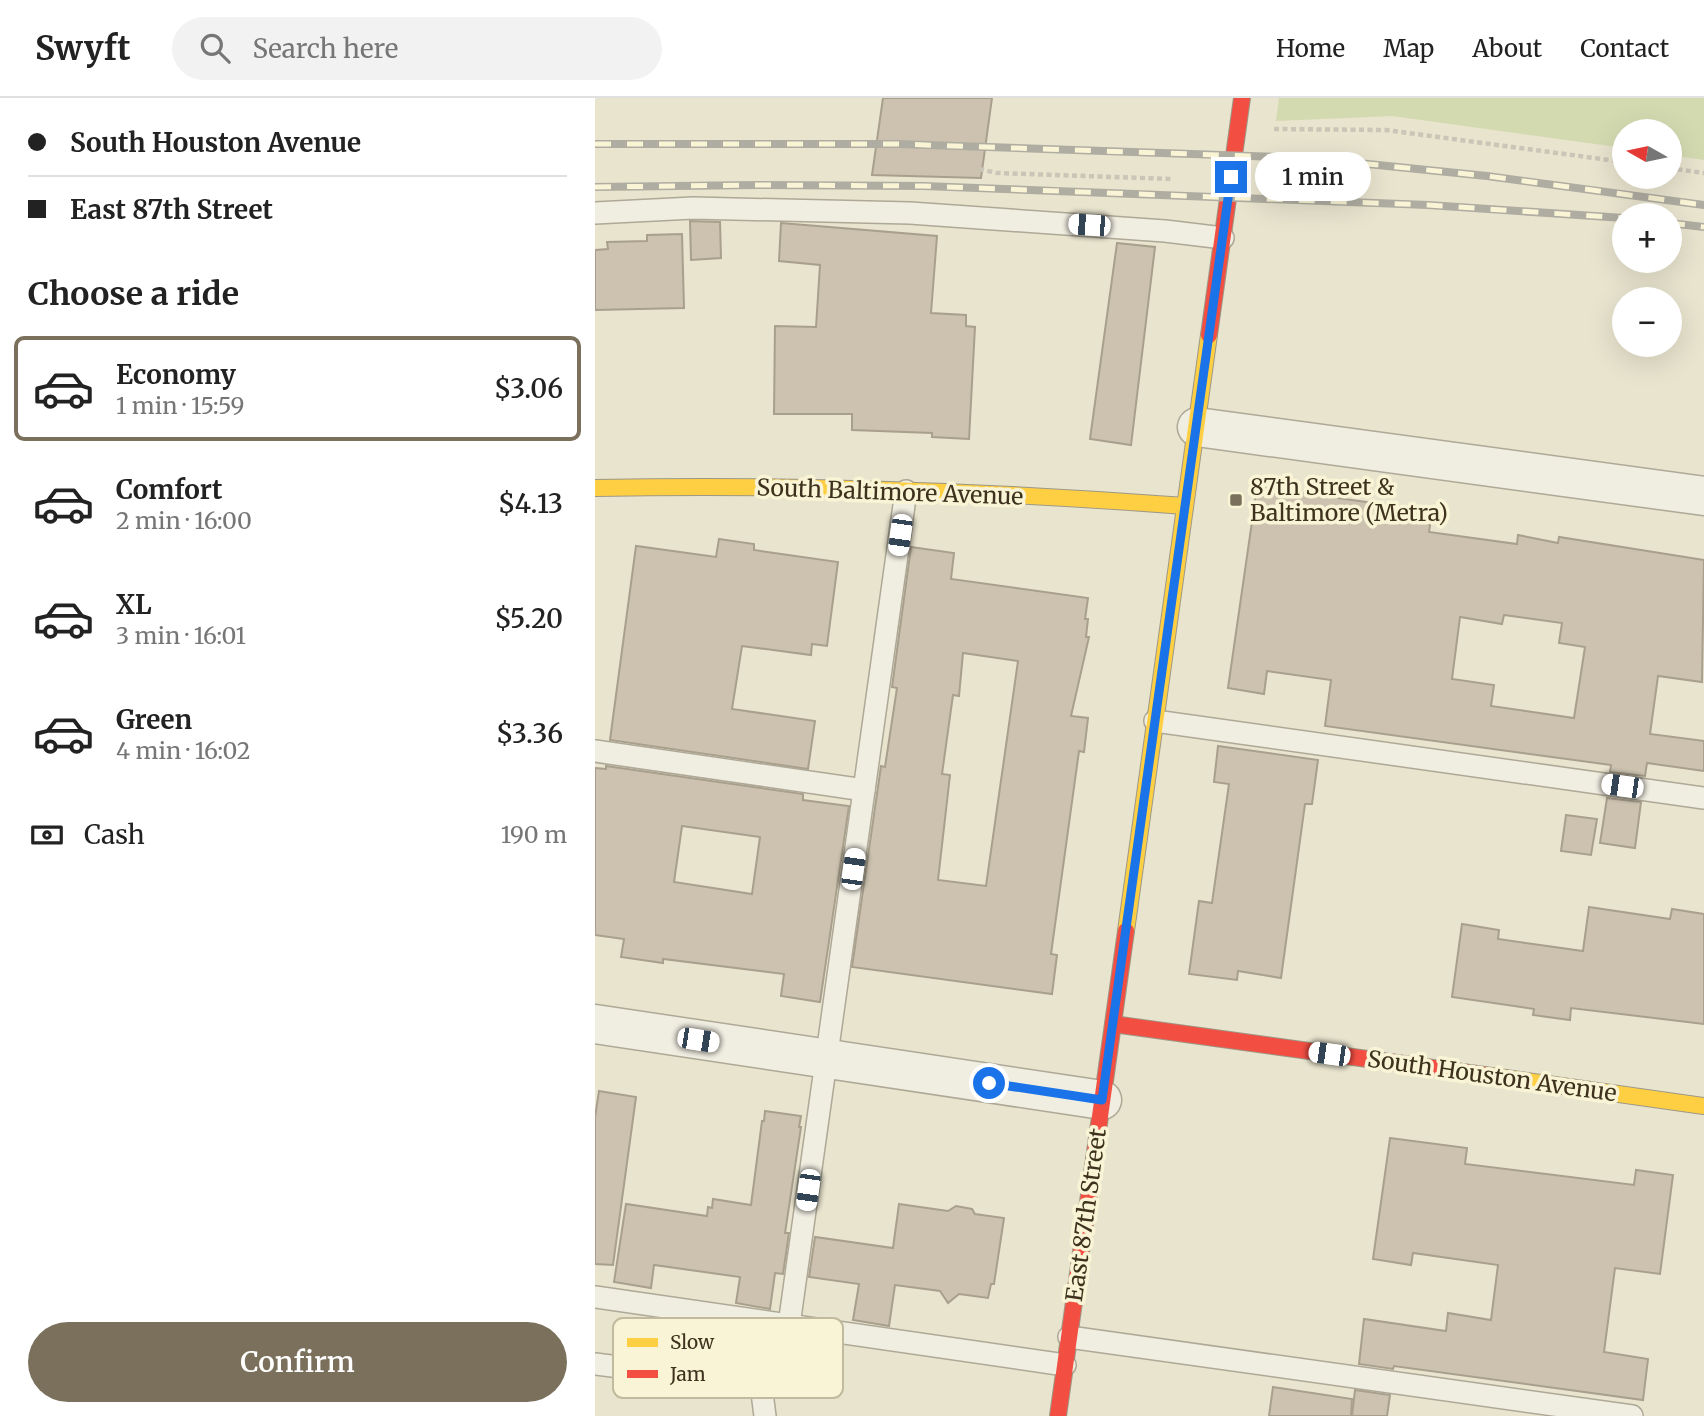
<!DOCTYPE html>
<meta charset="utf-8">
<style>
:root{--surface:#fff;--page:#f2f2f2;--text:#222;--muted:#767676;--line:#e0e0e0;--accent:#7a705c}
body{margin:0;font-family:Merriweather,serif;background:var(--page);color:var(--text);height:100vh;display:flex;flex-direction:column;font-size:26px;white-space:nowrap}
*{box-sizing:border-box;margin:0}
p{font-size:23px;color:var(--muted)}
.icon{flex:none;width:38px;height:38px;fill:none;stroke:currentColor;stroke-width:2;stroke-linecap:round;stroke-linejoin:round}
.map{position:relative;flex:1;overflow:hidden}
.panel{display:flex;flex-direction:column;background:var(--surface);width:595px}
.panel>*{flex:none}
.guide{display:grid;align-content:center;height:154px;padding:0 28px;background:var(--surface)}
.needle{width:46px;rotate:279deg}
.fabs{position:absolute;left:1017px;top:21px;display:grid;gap:14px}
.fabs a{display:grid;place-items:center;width:70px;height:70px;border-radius:50%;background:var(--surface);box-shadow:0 7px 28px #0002;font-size:35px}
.end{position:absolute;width:32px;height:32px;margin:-16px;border:9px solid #1a73e8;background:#fff;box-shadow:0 0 0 4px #fff}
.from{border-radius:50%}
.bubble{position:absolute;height:49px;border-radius:24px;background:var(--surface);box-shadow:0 7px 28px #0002;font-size:23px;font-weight:600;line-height:49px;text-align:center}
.car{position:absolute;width:21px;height:42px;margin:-21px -10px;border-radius:9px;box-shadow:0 0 5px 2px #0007;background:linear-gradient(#fff 24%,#345 0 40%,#fff 0 76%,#345 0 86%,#fff 0)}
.guide b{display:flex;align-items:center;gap:24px;height:66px;font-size:26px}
.guide b+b{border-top:2px solid var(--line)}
.guide i{width:18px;height:18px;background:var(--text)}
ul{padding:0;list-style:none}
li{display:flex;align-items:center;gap:21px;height:105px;margin:0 14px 10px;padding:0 14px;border:4px solid transparent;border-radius:10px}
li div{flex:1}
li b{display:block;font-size:26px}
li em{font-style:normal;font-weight:600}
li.current{border-color:var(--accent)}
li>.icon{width:63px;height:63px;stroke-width:1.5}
h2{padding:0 28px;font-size:32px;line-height:84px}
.pay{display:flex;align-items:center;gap:18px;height:77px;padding:0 28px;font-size:26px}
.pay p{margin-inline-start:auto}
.primary-button{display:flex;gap:14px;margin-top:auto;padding:14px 28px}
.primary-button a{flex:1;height:80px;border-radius:42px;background:var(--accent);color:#fff;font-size:28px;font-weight:600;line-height:80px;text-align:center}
header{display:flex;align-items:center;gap:42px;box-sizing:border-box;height:98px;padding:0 35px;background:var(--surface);border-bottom:2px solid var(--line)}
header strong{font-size:33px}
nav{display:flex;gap:38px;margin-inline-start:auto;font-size:24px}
.search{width:490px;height:63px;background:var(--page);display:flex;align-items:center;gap:18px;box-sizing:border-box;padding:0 24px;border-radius:38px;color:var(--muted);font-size:26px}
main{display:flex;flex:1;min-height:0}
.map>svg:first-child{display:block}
</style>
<header>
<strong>Swyft</strong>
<div class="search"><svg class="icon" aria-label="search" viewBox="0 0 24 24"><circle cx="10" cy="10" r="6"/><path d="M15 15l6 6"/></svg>Search here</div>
<nav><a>Home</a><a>Map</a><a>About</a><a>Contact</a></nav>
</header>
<main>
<section class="panel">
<div class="guide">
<b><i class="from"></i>South Houston Avenue</b>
<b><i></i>East 87th Street</b>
</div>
<h2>Choose a ride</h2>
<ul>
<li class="current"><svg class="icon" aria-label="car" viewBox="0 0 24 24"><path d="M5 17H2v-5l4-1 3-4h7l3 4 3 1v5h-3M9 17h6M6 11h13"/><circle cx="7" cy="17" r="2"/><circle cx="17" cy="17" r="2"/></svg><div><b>Economy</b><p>1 min · 15:59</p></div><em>$3.06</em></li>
<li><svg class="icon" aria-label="car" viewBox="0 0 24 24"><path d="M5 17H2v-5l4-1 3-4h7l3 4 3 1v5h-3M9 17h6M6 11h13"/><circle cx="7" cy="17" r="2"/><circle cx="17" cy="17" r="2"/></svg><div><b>Comfort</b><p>2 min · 16:00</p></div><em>$4.13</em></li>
<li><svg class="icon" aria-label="car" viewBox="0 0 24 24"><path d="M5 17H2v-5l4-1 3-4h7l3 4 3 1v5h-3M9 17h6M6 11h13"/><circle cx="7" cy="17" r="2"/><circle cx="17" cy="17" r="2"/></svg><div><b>XL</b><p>3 min · 16:01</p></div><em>$5.20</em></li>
<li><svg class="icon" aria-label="car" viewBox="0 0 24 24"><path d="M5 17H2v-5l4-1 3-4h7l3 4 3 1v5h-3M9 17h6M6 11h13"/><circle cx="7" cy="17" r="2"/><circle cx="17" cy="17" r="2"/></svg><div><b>Green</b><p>4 min · 16:02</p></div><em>$3.36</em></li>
</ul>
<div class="pay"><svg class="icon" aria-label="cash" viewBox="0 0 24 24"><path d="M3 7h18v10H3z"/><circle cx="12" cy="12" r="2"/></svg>Cash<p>190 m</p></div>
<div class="primary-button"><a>Confirm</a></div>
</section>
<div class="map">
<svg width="1109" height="1318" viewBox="0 0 1109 1318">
<rect width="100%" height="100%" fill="#e8e4ce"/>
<path fill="#d4dab0" d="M684 0H1109V62L1075 57 1074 33H1029V50L797 18 681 23Z"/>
<g fill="#ccc2af" stroke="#a99f8d" stroke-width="2" fill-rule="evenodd">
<path d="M288 0H397L386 80 277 77Z"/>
<path d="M95 123 125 124 126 160 96 162Z"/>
<path d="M186 125 342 138 336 215 371 217V228L380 229 374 341 337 339V335L257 332V316H179L180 228 221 229 225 167 184 163Z"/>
<path d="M87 136 89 210 0 212V152L13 151 12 144 52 143V137Z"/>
<path d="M522 145 560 149 536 347 495 341Z"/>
<path d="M662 389 837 413 834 434 922 446 923 437 963 445 964 439 1109 462 1107 584 1063 578 1055 636 1109 643V673L1052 665 1050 678 1015 674 1016 667 730 628 736 582 672 573 669 596 633 590ZM909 517 967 525 964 545 990 549 979 620 896 608 899 587 857 581 865 519 907 526Z"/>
<path d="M124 441 159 446V452L243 464 232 548 217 546 216 557 147 548 137 611 220 623 213 671 15 642 41 448 121 459Z"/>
<path d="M316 449 359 455 356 481 493 500 490 521H493L491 539H494L476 618 493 620 489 654 484 653 456 856 462 857 457 896 257 869 286 668 290 669 302 590 297 589ZM368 555 423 563 391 788 343 782 355 677 347 676 358 597 364 598Z"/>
<path d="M623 648 723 662 717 706H710L686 880 643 873 642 882 594 876 604 803 617 805 634 686 619 684Z"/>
<path d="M11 668 208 696V702L254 708 225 904 186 898 189 876 68 861V865L26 859 29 841 0 837V670L11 671ZM87 728 165 739 157 796 79 784Z"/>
<path d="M1012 700 1046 704 1040 750 1005 745Z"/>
<path d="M971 717 1002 721 996 757 966 753Z"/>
<path d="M994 809 1075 821 1077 811 1109 816V926L976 910 975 922 938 917 939 911 857 899 867 826 904 832 903 841 988 853Z"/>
<path d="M4 993 41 999 18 1167 0 1166V1019Z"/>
<path d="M170 1013 206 1018 204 1029H206L190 1135H194L188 1176 180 1175 175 1211 141 1205 145 1179 59 1167 56 1190 19 1184 31 1106 112 1118 113 1109 117 1110 118 1101 156 1107 167 1023H169Z"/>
<path d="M795 1040 872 1050 870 1066 1039 1087 1041 1072 1078 1077 1065 1176 1020 1170 1009 1254 1053 1261 1048 1302 799 1268 798 1271 764 1266 769 1221 851 1233 853 1215 896 1222 903 1167 818 1155 816 1167 778 1161Z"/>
<path d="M304 1106 353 1113 361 1108 377 1111 380 1116 409 1120 399 1186H396L393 1200 364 1196 353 1205 345 1193 300 1187 294 1228 258 1222 264 1186 214 1179 220 1139 298 1150Z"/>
<path d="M678 1289 757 1301 756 1318H674Z"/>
<path d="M760 1292 795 1297 792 1318H757Z"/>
</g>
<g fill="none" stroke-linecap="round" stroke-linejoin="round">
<defs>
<g id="lane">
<path d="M0 115 98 110 315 115 570 133 628 140"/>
<path d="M560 623 1109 700"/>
<path d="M0 653 269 692"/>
<path d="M0 1199 470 1267"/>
<path d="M194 1227 311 393"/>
<path d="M474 1239 1037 1318"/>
<path d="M0 1266 166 1287 170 1318"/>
</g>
<g id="street">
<path d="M602 329 1109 398"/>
<path d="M0 926 507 1002"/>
</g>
<g id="slow">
<path d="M0 390C197 386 393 393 590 408"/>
<path d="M531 833 614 237"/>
<path d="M889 977 1109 1008"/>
</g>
<g id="jam">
<path d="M614 237 647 0"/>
<path d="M518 926 889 977"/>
<path d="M463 1318 531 833"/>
</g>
</defs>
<use href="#lane" stroke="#aea897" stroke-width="24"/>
<use href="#street" stroke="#aea897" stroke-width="41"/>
<use href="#slow" stroke="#9d9887" stroke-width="18"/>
<use href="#jam" stroke="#9d9887" stroke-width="18"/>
<g stroke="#c9c5b7" stroke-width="4.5" stroke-dasharray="5 3.5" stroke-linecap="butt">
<path d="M679 31 791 32 1029 64"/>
<path d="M1074 70 1109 75"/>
<path d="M384 71 402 75 578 81"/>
</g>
<use href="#lane" stroke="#f0ede1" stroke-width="21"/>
<use href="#street" stroke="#f0ede1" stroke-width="38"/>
<use href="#slow" stroke="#ffcf43" stroke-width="16"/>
<use href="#jam" stroke="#f24e42" stroke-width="16"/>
<defs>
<g id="rail">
<path d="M0 46H302L713 60 892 78 1109 107"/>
<path d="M0 89 162 87 328 88 833 107 1029 120"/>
<path d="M1074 125 1109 129"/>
</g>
</defs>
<use href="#rail" stroke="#afaca1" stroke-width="8"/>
<use href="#rail" stroke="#f9f4d5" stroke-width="5" stroke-dasharray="16" stroke-linecap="butt"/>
</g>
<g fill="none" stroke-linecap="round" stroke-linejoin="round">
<path stroke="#1a73e8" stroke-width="9" d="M394 985 507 1002 636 79"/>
</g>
<rect fill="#7a705c" stroke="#f9f4d5" stroke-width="2.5" x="634" y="395" width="14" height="14" rx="3.5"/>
<g text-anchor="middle" stroke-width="7" stroke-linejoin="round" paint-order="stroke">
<g font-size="23" fill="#3e321e" stroke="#f9f4d5" text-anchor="start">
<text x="655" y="397">87th Street &amp;<tspan x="655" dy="26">Baltimore (Metra)</tspan></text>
</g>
<g font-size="23" fill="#3e321e" stroke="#f9f4d5">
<text transform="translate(295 394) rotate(2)" y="8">South Baltimore Avenue</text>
<text transform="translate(897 978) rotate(8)" y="8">South Houston Avenue</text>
<text transform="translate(491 1117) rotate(-82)" y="8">East 87th Street</text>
</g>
</g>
<rect x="18" y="1220" width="230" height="80" rx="10" fill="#f9f4d5" stroke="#c1ba9e" stroke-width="2"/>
<rect x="32" y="1240" width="31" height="9" fill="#ffcf43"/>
<rect x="32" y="1272" width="31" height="8" fill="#f24e42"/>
<g font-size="19" fill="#3e321e">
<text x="75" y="1251">Slow</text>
<text x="75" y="1283">Jam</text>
</g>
</svg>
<div class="fabs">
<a><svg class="needle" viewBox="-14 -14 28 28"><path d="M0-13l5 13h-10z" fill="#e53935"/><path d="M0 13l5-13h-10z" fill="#767676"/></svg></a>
<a>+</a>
<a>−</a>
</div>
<i class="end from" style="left:394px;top:985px"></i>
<i class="end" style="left:636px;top:79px"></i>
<div class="bubble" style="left:660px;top:54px;width:116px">1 min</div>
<i class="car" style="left:494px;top:127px;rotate:274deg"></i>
<i class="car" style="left:305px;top:437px;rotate:188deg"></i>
<i class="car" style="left:1027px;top:688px;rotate:278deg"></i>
<i class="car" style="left:258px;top:771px;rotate:8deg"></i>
<i class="car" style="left:103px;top:942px;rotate:99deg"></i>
<i class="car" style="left:734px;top:956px;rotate:278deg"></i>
<i class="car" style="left:213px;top:1092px;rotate:188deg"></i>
</div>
</main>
